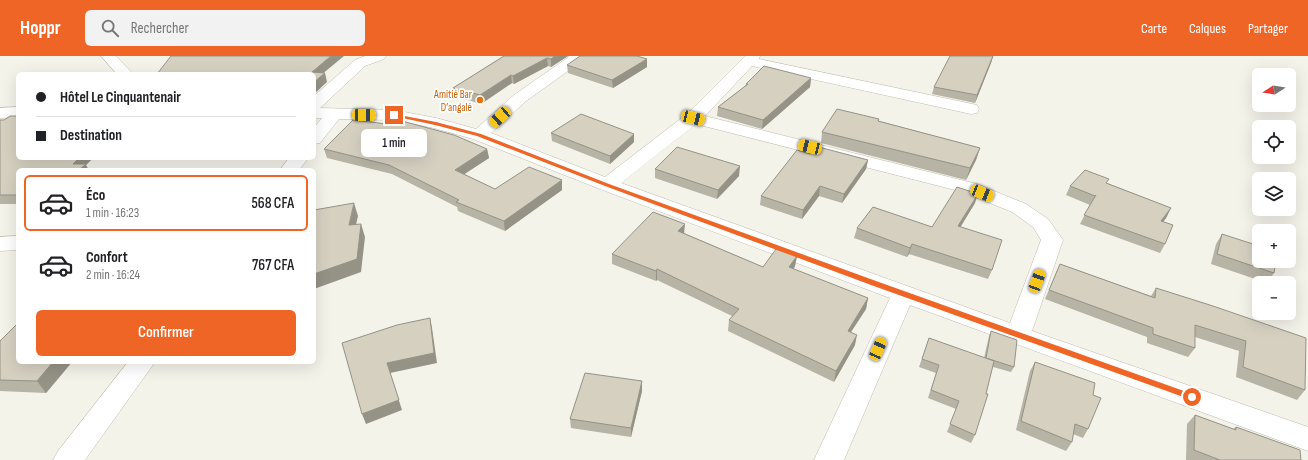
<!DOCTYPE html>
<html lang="fr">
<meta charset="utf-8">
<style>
:root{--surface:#fff;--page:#f2f2f2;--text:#202124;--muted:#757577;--line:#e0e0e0;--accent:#ef6526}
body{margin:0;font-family:"Sofia Sans Condensed",sans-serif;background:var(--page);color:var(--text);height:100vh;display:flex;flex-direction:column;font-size:15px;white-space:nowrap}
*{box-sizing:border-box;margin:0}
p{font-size:13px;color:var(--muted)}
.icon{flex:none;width:22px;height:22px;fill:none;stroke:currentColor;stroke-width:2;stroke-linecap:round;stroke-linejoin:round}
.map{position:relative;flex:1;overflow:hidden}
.drawer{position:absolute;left:16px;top:112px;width:300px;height:196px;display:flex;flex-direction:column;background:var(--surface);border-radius:6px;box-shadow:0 4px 16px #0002}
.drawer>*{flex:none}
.guide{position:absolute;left:16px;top:16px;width:300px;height:88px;border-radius:6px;box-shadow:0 4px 16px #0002;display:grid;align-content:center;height:88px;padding:0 20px;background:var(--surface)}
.needle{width:26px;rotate:258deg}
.buttons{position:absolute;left:1252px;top:12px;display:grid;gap:8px}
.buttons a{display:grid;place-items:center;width:44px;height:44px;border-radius:6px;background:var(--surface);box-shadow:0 4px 16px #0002;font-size:20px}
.end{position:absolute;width:18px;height:18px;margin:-9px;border:5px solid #ef6526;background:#fff;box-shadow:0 0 0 2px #fff}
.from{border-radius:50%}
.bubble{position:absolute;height:28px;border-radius:6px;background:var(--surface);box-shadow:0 4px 16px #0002;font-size:13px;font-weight:600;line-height:28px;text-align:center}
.car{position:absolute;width:12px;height:24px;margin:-12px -6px;border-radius:5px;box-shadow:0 0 3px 1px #0007;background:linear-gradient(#f5c518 24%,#345 0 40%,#f5c518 0 76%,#345 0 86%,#f5c518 0)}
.guide b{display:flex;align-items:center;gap:14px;height:38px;font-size:15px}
.guide b+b{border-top:1px solid var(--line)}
.guide i{width:10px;height:10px;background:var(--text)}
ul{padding:7px 0 0;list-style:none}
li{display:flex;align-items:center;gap:12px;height:56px;margin:0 8px 6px;padding:0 12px;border:2px solid transparent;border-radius:6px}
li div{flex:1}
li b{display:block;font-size:15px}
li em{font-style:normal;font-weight:600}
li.active{border-color:var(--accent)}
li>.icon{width:36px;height:36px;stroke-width:1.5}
.primary-button{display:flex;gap:8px;margin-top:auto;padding:8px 20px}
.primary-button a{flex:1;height:46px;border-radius:6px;background:var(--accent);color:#fff;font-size:16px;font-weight:600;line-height:46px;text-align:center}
header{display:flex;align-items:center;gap:24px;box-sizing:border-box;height:56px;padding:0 20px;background:var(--accent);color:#fff}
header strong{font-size:19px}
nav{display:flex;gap:22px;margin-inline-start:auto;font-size:14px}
.search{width:280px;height:36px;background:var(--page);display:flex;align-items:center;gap:10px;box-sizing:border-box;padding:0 14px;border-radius:6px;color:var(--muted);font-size:15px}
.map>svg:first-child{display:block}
</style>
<header>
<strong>Hoppr</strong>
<div class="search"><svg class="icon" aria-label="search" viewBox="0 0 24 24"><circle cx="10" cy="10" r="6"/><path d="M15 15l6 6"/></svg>Rechercher</div>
<nav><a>Carte</a><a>Calques</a><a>Partager</a></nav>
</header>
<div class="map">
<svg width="1308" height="404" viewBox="0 0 1308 404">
<rect width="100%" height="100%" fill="#f4f3ea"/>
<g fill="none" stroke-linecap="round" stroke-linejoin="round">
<defs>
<g id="minor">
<path d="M101 0H116L133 18H117Z"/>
<path d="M365 0H386L384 3 365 10 320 52 394 54 436 62 476 73 514 39 570 0H587L585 3 526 45 491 77 605 121 687 58 745 0H760L759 3 977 49 979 53 977 57 971 58 752 10 705 60 977 128 1026 148 1048 163 1063 184 1032 275 1308 371V395L910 249 844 404H814L890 242 600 133 473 83 434 72 394 64 339 63 320 87 314 88V72L322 62H314V40L355 4ZM696 68 963 136 1012 156 1033 171 1041 184 1010 267 621 127Z"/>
<path d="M18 51V61L0 62V52Z"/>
<path d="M289 102H308L299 114H280Z"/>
<path d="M18 180V194L0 195V181Z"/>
<path d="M128 306H155L85 404H53L58 395Z"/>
</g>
</defs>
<use href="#minor" stroke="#bfbcad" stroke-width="1"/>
<use href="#minor" fill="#fff" fill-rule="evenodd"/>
</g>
<g fill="#b7b3a5">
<path d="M504 0H568L551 11 548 10 514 28 512 27 481 48 455 40 453 32Z"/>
<path d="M993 0 991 7 975 47 932 38 934 31Z"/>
<path d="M567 9 647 11 613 32 568 17Z"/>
<path d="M811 22 810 31 762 73 717 60 718 51 745 30 746 28Z"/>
<path d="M879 63V65L980 92 976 104 966 124 821 87 822 76Z"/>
<path d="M0 64 18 102H93L86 109 18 114V148H0Z"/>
<path d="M551 77 634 86 610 108 552 85Z"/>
<path d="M324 93H487L489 102 464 118 495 133 562 124V134L505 175 458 155 457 151 392 118 327 102Z"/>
<path d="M810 98 868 104 866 113 842 147 819 140 802 163 760 149 761 140Z"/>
<path d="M655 113 739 120 717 143 655 122Z"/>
<path d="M1107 127 1171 152 1166 162 1163 166 1165 188 1160 197 1080 168 1090 149 1066 139 1070 130Z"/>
<path d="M975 147 960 171 992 214 988 223 909 198 907 201 854 182 857 172 932 171Z"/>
<path d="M684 177 763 211 797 200 795 210 794 213 868 242 866 253 851 276 855 289 834 326 728 275 729 264 732 260 657 224 656 225 612 208V198Z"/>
<path d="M1222 178 1274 217 1267 227 1211 208 1216 188Z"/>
<path d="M1060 208 1151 240 1156 232 1213 250 1305 334 1297 344 1236 321 1239 295 1195 281V292L1188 301 1147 287V281L1045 243Z"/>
<path d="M991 275 1014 311 1011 316 993 311 975 379 971 387 947 376 956 353 928 342 936 317 919 311 929 282 984 302 989 280Z"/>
<path d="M0 285 72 306 46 337 0 335Z"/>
<path d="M1035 306 1088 373 1083 382 1073 378 1072 386 1066 395 1016 374 1030 315Z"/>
<path d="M642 325V335L631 381 571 372 570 363Z"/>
<path d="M1195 359 1233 373 1236 371 1301 404H1186L1187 368Z"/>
</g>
<g fill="#959286">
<path d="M331 0H344L315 24 312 16Z"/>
<path d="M555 0H568L551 11V3Z"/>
<path d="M993 0 991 7 975 47 977 39Z"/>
<path d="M547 2 548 10 514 28 513 20Z"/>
<path d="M647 3V11L613 32 612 24Z"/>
<path d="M325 17 327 26 314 38V26Z"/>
<path d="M511 19 512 27 481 48 480 39Z"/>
<path d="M811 22 810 31 762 73 763 64Z"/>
<path d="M634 78V86L610 108V100Z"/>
<path d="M980 92 976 104 966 124 970 112Z"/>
<path d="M487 93 489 102 457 123 455 114Z"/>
<path d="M79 102H93L86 109 89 114H77L73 108Z"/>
<path d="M868 104 866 113 842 147 844 138Z"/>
<path d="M740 110 739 120 717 143 718 134Z"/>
<path d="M562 124V134L505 175 504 165Z"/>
<path d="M820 130 819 140 802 163 803 154Z"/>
<path d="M978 138 975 147 955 180 958 170Z"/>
<path d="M354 147 358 160 353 182 349 169Z"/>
<path d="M1171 152 1166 162 1156 175 1161 165Z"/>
<path d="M361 168 365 181 361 216 314 233V218Z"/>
<path d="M685 168 684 178 678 175Z"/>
<path d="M912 188 909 198 907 201 910 192Z"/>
<path d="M797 200 795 210 787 221 789 211Z"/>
<path d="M657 213V224L656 225V215Z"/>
<path d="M868 242 866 253 845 285 848 275Z"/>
<path d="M430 262 432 272 437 307 390 317 402 354 366 368 362 358 387 307Z"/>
<path d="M857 279 855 289 834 326 836 315Z"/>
<path d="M53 306H72L46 337 37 325Z"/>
<path d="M642 325V335L631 381V372Z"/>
</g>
<g fill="#d5d0c0" stroke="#959286">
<path d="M171 0H331L312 16 325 17 314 26V18H157Z"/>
<path d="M504 0H555L551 3 547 2 513 20 511 19 480 39 453 32Z"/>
<path d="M580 0H637L647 3 612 24 567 9Z"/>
<path d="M950 0H993L977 39 934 31Z"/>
<path d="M764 10 811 22 763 64 718 51 748 28H746Z"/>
<path d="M837 53 879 63 878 65 980 92 970 112 822 76Z"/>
<path d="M581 58 634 78 610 100 551 77Z"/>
<path d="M10 60H18V102H79L73 108H86L79 114H18V139H0V64H4Z"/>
<path d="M353 64 396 69 402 65 454 79 487 93 455 114 495 133 529 111 562 124 504 165 456 146 459 144 389 109 324 93Z"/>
<path d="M815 90 868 104 844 138 820 130 803 154 761 140 797 94 810 98Z"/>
<path d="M677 91 740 110 718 134 655 113Z"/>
<path d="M1085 114 1109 123 1106 127 1171 152 1161 165 1173 169 1165 188 1084 159 1096 139 1095 140 1070 130Z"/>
<path d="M957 131 978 138 958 170 1002 184 992 214 912 188 910 192 857 172 873 151 932 171Z"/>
<path d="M354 147 349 169 361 168 357 203 314 218V154Z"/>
<path d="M653 156 685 168 678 175 763 211 776 193 797 200 789 211 868 242 848 275 857 279 836 315 729 264 739 253 657 213 656 215 612 198Z"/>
<path d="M1222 178 1259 190V205H1276L1274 217 1217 198Z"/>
<path d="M1060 208 1155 242 1156 232 1213 250 1306 282 1305 334 1243 311 1246 285 1195 269V292L1153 278V272L1049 234Z"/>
<path d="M430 262 434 297 387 307 399 344 362 358 342 287 397 269Z"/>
<path d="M18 267V306H53L37 325 0 324V285Z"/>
<path d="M991 275 1017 284 1014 311 986 302Z"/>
<path d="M929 282 994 305 986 338H988L975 379 950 368 959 345 931 334 939 309 922 303Z"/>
<path d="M1035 306 1095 327 1093 339 1101 342 1088 373 1075 368 1072 386 1021 365Z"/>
<path d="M585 317 642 325 631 372 570 363Z"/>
<path d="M1195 359 1236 374V371L1300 394 1301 404H1220L1194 394Z"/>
</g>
<path fill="#ef6526" d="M394 58 436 66 481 78 609 128 876 225 1195 339 1196 341 1195 343H1189L871 229 605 130 477 80 435 69 393 60V58Z"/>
<circle fill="#e8710a" stroke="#fff" stroke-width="1.5" cx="480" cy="44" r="4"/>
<g text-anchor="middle" stroke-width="3.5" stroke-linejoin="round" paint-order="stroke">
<g font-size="11" fill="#c56008" stroke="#fff" text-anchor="end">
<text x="472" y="42">Amitié Bar<tspan x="472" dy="13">D’angalé</tspan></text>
</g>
</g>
</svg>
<div class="buttons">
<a><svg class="needle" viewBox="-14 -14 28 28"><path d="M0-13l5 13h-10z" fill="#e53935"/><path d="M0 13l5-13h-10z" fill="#757577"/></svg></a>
<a><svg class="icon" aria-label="locate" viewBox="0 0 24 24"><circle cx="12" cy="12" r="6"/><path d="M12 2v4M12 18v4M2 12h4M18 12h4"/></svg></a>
<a><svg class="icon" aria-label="layers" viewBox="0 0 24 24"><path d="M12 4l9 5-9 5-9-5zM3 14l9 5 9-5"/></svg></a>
<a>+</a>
<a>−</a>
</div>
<i class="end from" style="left:1192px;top:341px"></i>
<i class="end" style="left:394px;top:59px"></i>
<div class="bubble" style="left:361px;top:73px;width:66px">1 min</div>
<i class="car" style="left:364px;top:59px;rotate:91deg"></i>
<i class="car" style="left:500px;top:61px;rotate:228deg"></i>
<i class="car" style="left:693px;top:62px;rotate:104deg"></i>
<i class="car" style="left:810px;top:91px;rotate:284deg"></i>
<i class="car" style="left:982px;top:137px;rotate:112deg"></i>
<i class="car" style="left:1037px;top:225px;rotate:20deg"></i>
<i class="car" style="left:878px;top:293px;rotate:24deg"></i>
<div class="guide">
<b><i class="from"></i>Hôtel Le Cinquantenair</b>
<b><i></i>Destination</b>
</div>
<section class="drawer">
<ul>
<li class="active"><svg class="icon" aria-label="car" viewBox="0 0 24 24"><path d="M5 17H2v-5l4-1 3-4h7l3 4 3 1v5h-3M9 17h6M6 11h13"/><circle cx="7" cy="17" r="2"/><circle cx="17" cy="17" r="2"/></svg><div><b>Éco</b><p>1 min · 16:23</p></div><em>568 CFA</em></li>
<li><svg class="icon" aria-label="car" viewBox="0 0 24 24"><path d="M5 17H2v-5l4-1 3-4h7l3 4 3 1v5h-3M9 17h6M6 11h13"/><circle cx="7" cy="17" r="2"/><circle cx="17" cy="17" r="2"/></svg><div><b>Confort</b><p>2 min · 16:24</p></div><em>767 CFA</em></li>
</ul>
<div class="primary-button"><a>Confirmer</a></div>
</section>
</div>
